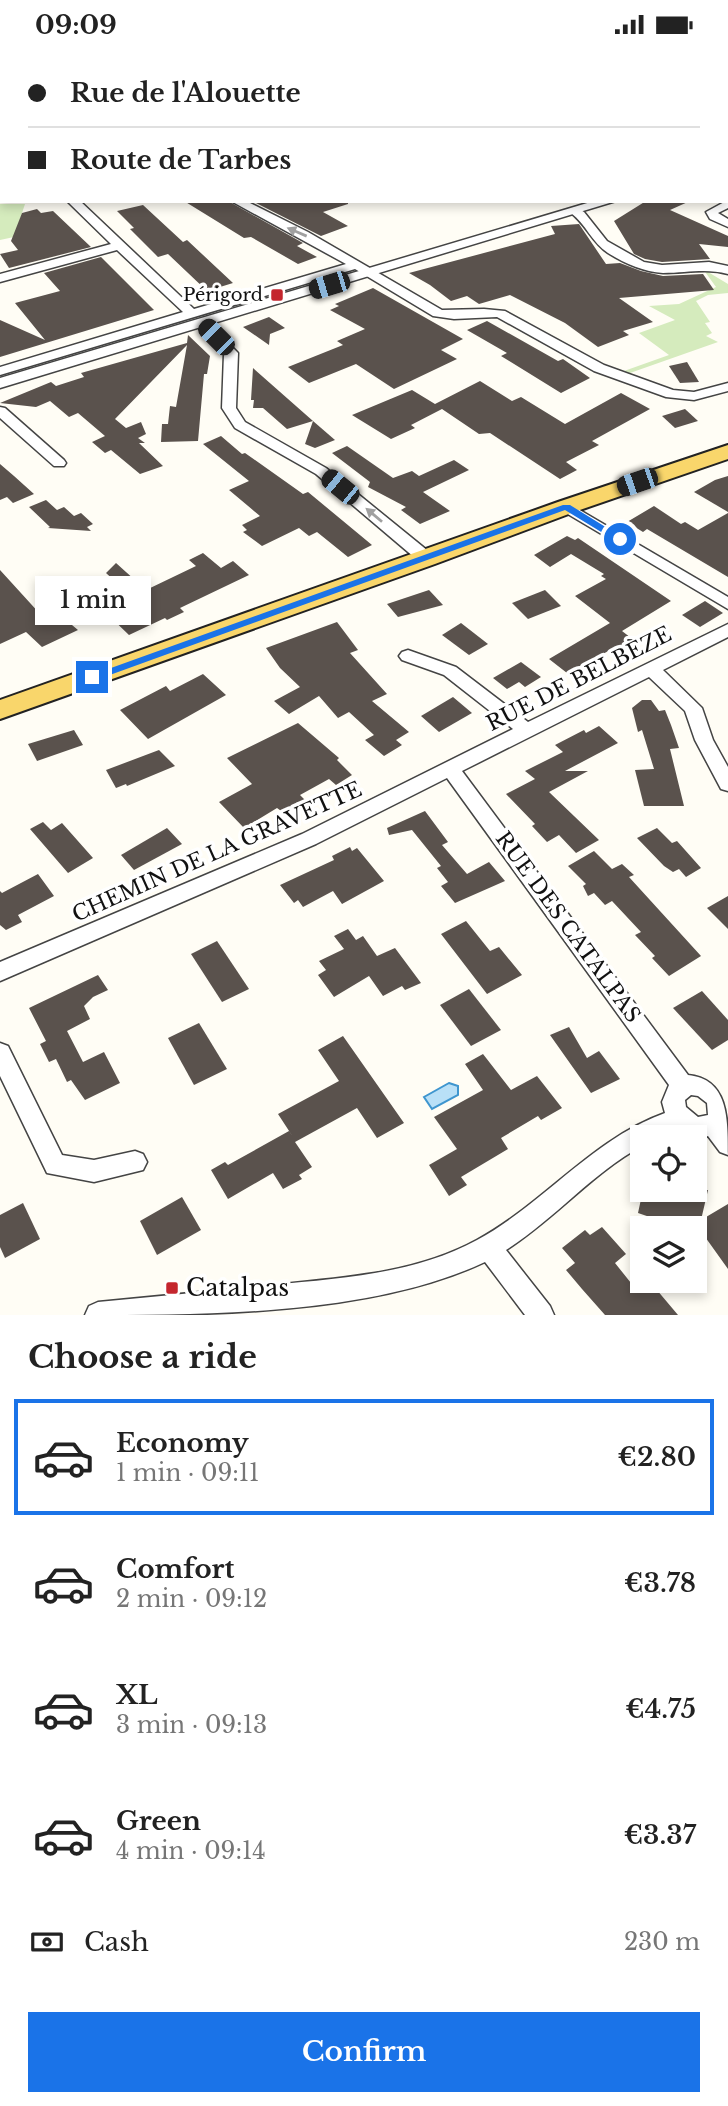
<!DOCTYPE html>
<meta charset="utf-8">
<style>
:root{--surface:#fff;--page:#f2f2f2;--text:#222;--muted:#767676;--line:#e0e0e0;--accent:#1a73e8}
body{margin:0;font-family:"Libre Baskerville",serif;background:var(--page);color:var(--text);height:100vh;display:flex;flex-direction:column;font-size:26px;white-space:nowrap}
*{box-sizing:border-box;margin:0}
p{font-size:23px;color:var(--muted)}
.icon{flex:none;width:38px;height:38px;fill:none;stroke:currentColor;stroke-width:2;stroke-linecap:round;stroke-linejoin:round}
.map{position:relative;height:1266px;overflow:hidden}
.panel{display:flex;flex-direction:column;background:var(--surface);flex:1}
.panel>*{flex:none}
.guide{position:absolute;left:0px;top:0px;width:728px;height:154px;box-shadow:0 4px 10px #0003;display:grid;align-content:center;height:154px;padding:0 28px;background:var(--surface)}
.tools{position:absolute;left:630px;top:1076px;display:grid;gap:14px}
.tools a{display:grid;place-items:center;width:77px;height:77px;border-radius:0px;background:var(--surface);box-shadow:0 4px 10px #0003;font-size:35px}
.end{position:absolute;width:32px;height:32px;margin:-16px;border:9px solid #1a73e8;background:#fff;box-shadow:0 0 0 4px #fff}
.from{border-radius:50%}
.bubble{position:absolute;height:49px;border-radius:0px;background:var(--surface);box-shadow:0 4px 10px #0003;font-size:23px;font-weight:600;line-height:49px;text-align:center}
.car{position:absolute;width:21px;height:42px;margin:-21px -10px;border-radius:9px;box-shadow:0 0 5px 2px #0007;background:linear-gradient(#222 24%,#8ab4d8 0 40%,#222 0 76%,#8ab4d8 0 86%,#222 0)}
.guide b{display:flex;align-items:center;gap:24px;height:66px;font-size:26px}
.guide b+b{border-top:2px solid var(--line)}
.guide i{width:18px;height:18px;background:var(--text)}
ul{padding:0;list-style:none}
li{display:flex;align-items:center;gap:21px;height:116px;margin:0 14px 10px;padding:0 14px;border:4px solid transparent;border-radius:0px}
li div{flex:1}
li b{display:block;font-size:26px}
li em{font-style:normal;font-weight:600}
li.active{border-color:var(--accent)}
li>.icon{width:63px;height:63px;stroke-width:1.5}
h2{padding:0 28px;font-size:32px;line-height:84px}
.pay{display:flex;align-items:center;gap:18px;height:77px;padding:0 28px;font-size:26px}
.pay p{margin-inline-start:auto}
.button{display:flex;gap:14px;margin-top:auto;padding:14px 28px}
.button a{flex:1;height:80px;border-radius:0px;background:var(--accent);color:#fff;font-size:28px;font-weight:600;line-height:80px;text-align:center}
.status{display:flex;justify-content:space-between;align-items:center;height:49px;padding:0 35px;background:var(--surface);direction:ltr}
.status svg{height:19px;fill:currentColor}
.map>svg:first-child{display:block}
</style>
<div class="status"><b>09:09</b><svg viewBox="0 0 49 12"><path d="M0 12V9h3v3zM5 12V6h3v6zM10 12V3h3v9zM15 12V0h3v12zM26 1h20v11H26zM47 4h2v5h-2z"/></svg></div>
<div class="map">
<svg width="728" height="1266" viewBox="0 0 728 1266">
<rect width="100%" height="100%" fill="#fffdf5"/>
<g fill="#d5ebbd">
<path d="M0 155H25L14 188 0 191Z"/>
<path d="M703 220 728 235V244L708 246 696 252 710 273 705 274 712 284 706 287 718 293 630 324 624 322 669 306 639 284 675 271 649 257 679 255 716 238Z"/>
</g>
<path fill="#b9e0f7" stroke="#3f96cf" stroke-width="2" d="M449 1034 458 1037V1046L432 1060 424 1048Z"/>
<g fill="#5a524d">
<path d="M184 152H228L303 194 297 197 317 208 298 215 251 188 244 189Z"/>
<path d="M252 152H348V155L323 163 348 177 321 187Z"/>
<path d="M646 152H690L670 161 728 187V198L699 195 710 210 662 213 645 210 634 205 614 172Z"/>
<path d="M143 156 183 193 187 191 233 234 207 242 168 205 158 208 130 180 134 179 117 162Z"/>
<path d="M37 160 41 164 53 162 91 198 9 219 0 205 18 201 11 192 22 164Z"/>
<path d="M579 175 606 215 620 214 641 222 663 227 703 225 714 241 619 249 653 273 623 282 629 286 598 298 565 274 510 246 479 255 467 247 451 252 430 236 409 224 555 185 551 177Z"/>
<path d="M101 208 154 261 0 308V271L45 291 15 254 60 242 44 224Z"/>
<path d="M373 239 463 290 441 301 457 310 394 340 356 315 309 334 288 318 343 296 337 292 365 280 330 261 339 257 335 255Z"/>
<path d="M269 268 285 279 270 285 269 296 243 278Z"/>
<path d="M487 272 558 312 563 310 590 329 561 344 501 307 507 304 467 281Z"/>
<path d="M188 286 210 307 207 325H204L198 392 161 393 162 375H168L170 357 176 358 187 296 115 370 126 379 141 373 146 385 138 389 145 394H139L163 417 140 425 111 401 105 404 92 393 105 387 78 364 69 368 50 352 36 358 0 354 51 333 56 337 84 328 81 324 187 294Z"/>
<path d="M687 313 699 333 680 334 669 317Z"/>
<path d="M253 319 313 372 287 380 263 359H253L254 351H251Z"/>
<path d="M480 332 512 352 521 348 565 375 621 344 650 360 592 392 599 396 566 413 577 421 560 430 490 384 479 385 442 360 411 376 415 379 391 390 352 366 412 341 435 355Z"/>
<path d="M685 360 698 372 675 379 662 367Z"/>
<path d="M313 372 335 391 315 399 305 395Z"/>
<path d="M221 387 242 405 245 404 303 445 308 443 372 496 348 508 317 483 309 487 299 479 262 497 243 483 247 481 242 476 260 467 229 441 249 432 203 395Z"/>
<path d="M347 397 393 429 412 422 419 427 454 411 469 421 423 443 450 462 420 475 401 461 406 458 368 438 370 433 332 404Z"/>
<path d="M0 415 14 427 34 445 13 454 7 448 0 451Z"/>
<path d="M728 427V463L694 443 715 431Z"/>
<path d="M46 451 57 461 64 458 74 467 81 464 93 475 87 478 91 482 48 479 50 478 29 458Z"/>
<path d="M654 457 681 475 685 473 698 481 728 464V528L647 480 643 483 627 473Z"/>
<path d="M567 487 575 491 578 489 671 552 622 582 635 592 618 602 614 599 567 624 549 610 610 574 575 547 606 530 601 527 604 525 571 505 550 518 534 506Z"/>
<path d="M203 504 221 519 233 512 249 526 180 559 184 563 167 571 165 569 129 586 103 561 131 547 106 524 116 514 146 541 196 517 189 511Z"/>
<path d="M0 521 41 566 77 549 93 564 72 576 78 581 42 598 26 583 0 595Z"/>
<path d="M429 541 443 556 398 568 387 555Z"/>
<path d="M545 541 561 557 528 570 512 554Z"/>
<path d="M705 552 723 564 700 578 682 566Z"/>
<path d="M337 573 358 601 350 604 387 645 372 652 409 683 396 691 402 696 384 707 365 691 374 686 349 663 338 669 319 647 289 665 274 652 300 638 280 619 266 599Z"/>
<path d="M461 574 488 595 469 606 442 586Z"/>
<path d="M521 613 541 628 525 638 519 633 507 640 493 629Z"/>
<path d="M203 625 226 646 148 690 120 661 166 637 170 642Z"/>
<path d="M453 648 472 664 439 683 421 667Z"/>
<path d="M642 651H651L659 662 665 661 671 676 679 699 670 700 684 757H644L635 721 654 720 642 681 638 683 632 659Z"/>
<path d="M298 674 339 709 337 711 352 726 336 736 329 730 300 746 305 751 284 764 277 759 244 779 219 753 252 735 227 709Z"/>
<path d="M599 677 618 694 565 722H588L549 743 599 791 576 804 559 786 547 793 532 777 535 775 506 745 535 730 525 722 563 703 555 696 584 681 586 684Z"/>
<path d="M74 681 83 696 37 712 28 695Z"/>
<path d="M159 701 175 717 127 737 126 735 116 739 106 721Z"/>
<path d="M425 762 448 793 442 796 467 825 489 813 505 832 455 854 441 837 448 833 437 819 441 817 412 781 389 786 387 779Z"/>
<path d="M43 773 51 781 62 774 93 809 68 824 30 780Z"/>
<path d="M167 779 182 795 134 821 121 806Z"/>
<path d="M657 779 672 794 677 792 701 819 686 828 679 820 673 823 664 817 637 789Z"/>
<path d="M350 798 352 802 357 799 384 832 342 855 333 842 303 858 298 851 294 854 280 836 334 811 332 807Z"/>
<path d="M594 802 612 820 622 815 634 826 629 828 701 907 669 927 652 909 655 907 635 886 641 883 612 852 605 856 594 844 588 847 583 837 586 835 568 817Z"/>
<path d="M38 825 54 847 18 866 22 873 6 881 0 876V842L2 844Z"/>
<path d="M728 847V880L707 859Z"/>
<path d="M466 872 490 902 499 898 522 926 487 945 441 885Z"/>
<path d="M348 880 356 891 363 887 377 907 395 899 421 934 405 941 402 937 383 947 369 927 334 948 318 926 326 921 319 912 344 900 334 887Z"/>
<path d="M217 892 249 940 222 953 191 905Z"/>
<path d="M98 926 108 941 93 948 84 957 90 970 67 982 83 1013 104 1003 120 1034 85 1051 71 1031 67 1033 56 1010 49 1013 40 995 46 992 29 959Z"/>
<path d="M469 940 501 981 471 997 440 956Z"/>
<path d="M702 942 728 971V991L712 1001 673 959Z"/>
<path d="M199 974 227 1020 194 1036 168 989Z"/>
<path d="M569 978 587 1009 599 1002 620 1030 591 1044 550 986Z"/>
<path d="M343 987 404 1074 377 1089 357 1059 295 1093 312 1118 299 1126 302 1130 283 1140 273 1124 228 1150 211 1121 225 1113 228 1116 289 1082 293 1088 278 1065 339 1032 318 1001Z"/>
<path d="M483 1005 511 1041 537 1027 562 1059 541 1071 538 1067 501 1089 508 1100 461 1128 467 1136 449 1147 429 1116 457 1100 434 1068 483 1041 465 1015Z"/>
<path d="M643 1141H708L701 1171 728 1155V1220L703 1185 695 1183V1180H685L638 1164Z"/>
<path d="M182 1148 201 1181 157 1206 140 1172Z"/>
<path d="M23 1154 40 1190 5 1209 0 1198V1166Z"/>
<path d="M602 1178 626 1205 615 1214 639 1244 651 1234 678 1266H605L582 1240 566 1221 575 1214 562 1199 585 1181 590 1186Z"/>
</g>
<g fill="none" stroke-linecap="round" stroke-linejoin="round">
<defs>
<g id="minor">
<path d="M169 0H185L167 2Z"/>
<path d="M304 0H315L317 2H306Z"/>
<rect x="664" y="0" width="10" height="2"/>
<path d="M0 6 2 7V13L0 12Z"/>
<rect x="726" y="28" width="2" height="6"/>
<path d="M0 125H2L0 136Z"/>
<rect x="726" y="137" width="2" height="7"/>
<path d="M0 146H2L3 152H0Z"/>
<path d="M728 151V159L718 164 728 170V178L710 170 706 163Z"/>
<path d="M67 152H80L194 260 346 215 231 152H246L308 183 442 261 484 260 505 262 604 316 673 341 694 343 728 334V342L694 351 666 348 594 322 497 268 454 270 433 267 355 220 0 326V318L183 263 117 201 0 233V225L111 195Z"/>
<path d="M571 160H579L584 163 607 192 644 213 662 216 709 213 728 217V225C705 219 687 224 663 224 644 223 624 214 608 204 592 194 586 175 571 164Z"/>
<path d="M202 271 207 272 238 304 236 359 245 373 326 419 433 506 435 510 433 514H421L316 425 235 379 222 359 224 305 196 275Z"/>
<path d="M0 358 5 359 64 411 66 414 64 417H54L0 369Z"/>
<path d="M566 453 728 548V560L561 461 558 458Z"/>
<path d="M728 575V588L663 621 702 659 713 691 728 718V742L721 740 695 691 685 662 649 628 462 722 688 1026C728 1030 728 1068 728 1106L720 1103 708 1087 698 1090 678 1081 658 1088H642V1097C592 1124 555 1170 506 1201L550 1257 554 1266H525L485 1213C372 1266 210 1266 85 1266L89 1257 98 1253C156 1247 214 1242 272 1236 341 1229 415 1225 477 1191 545 1154 592 1090 665 1064L662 1053 669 1036 447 729 316 795 0 932V913L302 785 513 680 444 626 402 611 399 607 402 603 408 601 456 618 528 673ZM691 1046 698 1047 707 1054 708 1066 698 1068 686 1058 685 1051Z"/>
<path d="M0 994 8 997 62 1106 94 1111 135 1102 143 1105 147 1113 143 1121 94 1133 47 1124 0 1027Z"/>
</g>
<g id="tertiary">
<path d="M466 0H478L465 2Z"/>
<path d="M728 110V118L726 119V111Z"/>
<path d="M594 152H616L0 339V329Z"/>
</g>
<g id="secondary">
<rect x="0" y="79" width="2" height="8"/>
<rect x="726" y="85" width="2" height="8"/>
</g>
<path id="primary" d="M728 396V410L574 463 435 515 0 670V651L558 453Z"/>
</defs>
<use href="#minor" stroke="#444" stroke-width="3"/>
<use href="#tertiary" stroke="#444" stroke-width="3"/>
<use href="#secondary" stroke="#333" stroke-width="4"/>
<use href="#primary" stroke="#222" stroke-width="4"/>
<use href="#minor" fill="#fff" fill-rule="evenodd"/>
<use href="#tertiary" fill="#fff" fill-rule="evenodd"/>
<use href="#secondary" fill="#fff6b0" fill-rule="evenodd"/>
<use href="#primary" fill="#f9d66b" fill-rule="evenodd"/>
</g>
<defs><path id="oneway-solid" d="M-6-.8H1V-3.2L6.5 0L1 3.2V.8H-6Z" transform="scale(1.75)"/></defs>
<g fill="#a0a0a0">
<use href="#oneway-solid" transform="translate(297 183) rotate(-157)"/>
<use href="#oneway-solid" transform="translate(374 466) rotate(-140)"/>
</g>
<path fill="#1a73e8" d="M563 456H570L625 490 616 492 565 461 96 631H88L86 628Z"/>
<g fill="#c4262e" stroke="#fff" stroke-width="2.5">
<rect x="270" y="239" width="14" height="14" rx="3.5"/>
<rect x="165" y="1232" width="14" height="14" rx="3.5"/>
</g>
<g text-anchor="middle" stroke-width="7" stroke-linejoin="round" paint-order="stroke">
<g font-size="18" fill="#111" stroke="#fff" text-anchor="end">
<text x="263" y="252">Périgord</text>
</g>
<g font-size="21" fill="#111" stroke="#fff">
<text transform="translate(579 630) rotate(-27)" y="7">RUE DE BELBÈZE</text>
<text transform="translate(217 803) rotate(-24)" y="7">CHEMIN DE LA GRAVETTE</text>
<text transform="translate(568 878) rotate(54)" y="7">RUE DES CATALPAS</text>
</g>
<g font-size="24" fill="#111" stroke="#fff" text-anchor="start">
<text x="186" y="1247">Catalpas</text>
</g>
</g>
</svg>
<div class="tools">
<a><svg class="icon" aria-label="locate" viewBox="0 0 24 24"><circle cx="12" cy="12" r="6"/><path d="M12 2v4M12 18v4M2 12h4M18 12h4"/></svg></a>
<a><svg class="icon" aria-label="layers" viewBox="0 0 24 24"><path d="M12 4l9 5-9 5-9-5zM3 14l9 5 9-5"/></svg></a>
</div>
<i class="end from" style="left:620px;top:490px"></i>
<i class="end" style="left:92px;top:628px"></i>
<div class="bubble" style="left:35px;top:527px;width:116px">1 min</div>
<i class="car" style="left:329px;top:236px;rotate:253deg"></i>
<i class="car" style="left:216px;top:288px;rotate:315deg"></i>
<i class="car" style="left:637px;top:433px;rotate:251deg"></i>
<i class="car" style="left:340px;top:438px;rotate:309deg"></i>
<div class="guide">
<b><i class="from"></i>Rue de l'Alouette</b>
<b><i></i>Route de Tarbes</b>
</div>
</div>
<section class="panel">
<h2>Choose a ride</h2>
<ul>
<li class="active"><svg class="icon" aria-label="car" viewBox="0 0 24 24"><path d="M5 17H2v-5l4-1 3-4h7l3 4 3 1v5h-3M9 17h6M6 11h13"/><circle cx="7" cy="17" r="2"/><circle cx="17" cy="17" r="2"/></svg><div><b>Economy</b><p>1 min · 09:11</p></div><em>€2.80</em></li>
<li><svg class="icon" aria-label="car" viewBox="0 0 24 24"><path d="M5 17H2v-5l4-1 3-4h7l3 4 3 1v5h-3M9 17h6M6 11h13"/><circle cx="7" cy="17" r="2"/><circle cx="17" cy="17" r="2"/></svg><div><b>Comfort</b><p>2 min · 09:12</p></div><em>€3.78</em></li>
<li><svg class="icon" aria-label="car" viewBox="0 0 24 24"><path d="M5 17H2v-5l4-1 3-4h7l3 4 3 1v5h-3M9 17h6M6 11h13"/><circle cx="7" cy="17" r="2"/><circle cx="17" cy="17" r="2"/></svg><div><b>XL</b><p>3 min · 09:13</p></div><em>€4.75</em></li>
<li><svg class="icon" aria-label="car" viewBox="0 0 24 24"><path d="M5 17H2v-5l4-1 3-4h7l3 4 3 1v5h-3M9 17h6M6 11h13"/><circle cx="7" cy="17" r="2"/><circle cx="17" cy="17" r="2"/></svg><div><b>Green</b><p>4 min · 09:14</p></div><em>€3.37</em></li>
</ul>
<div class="pay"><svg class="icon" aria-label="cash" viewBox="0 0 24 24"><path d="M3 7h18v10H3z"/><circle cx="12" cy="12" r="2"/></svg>Cash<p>230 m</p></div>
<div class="button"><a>Confirm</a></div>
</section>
